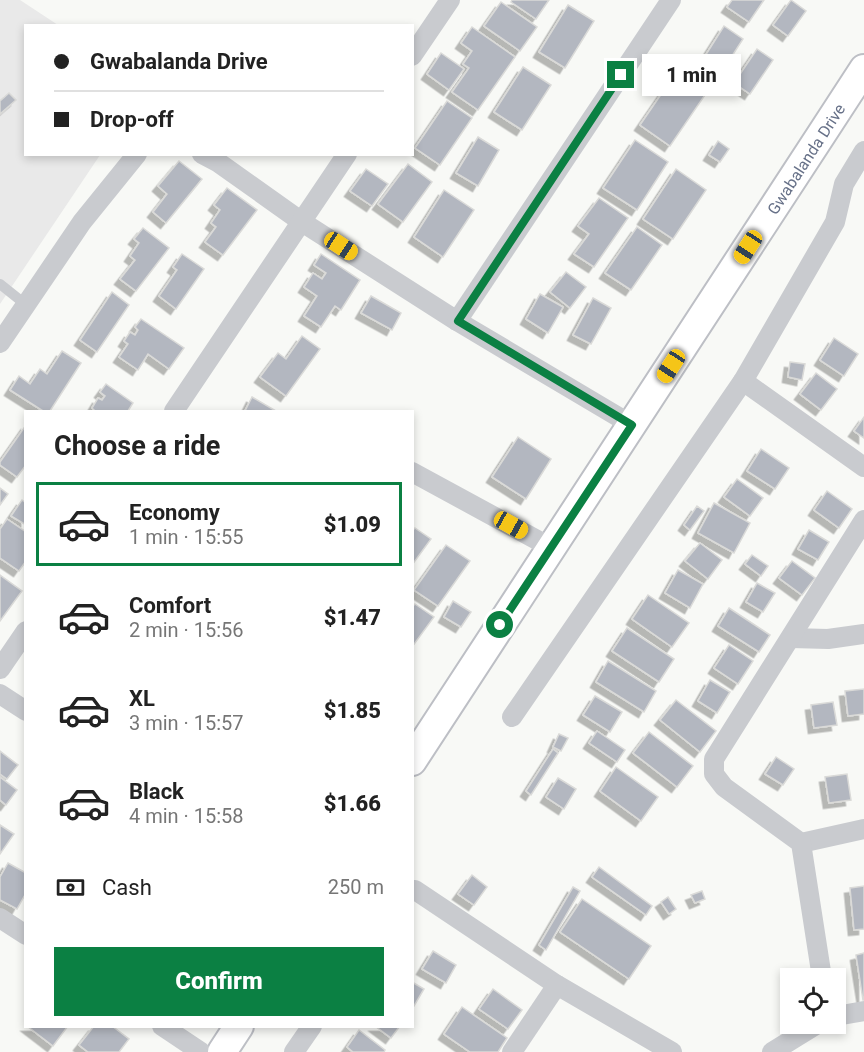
<!DOCTYPE html>
<meta charset="utf-8">
<style>
:root{--surface:#fff;--page:#f6f6f6;--text:#222;--muted:#767676;--line:#e0e0e0;--accent:#0b8043}
body{margin:0;font-family:Roboto,sans-serif;background:var(--page);color:var(--text);height:100vh;display:flex;flex-direction:column;font-size:22px;white-space:nowrap}
*{box-sizing:border-box;margin:0}
p{font-size:20px;color:var(--muted)}
.icon{flex:none;width:33px;height:33px;fill:none;stroke:currentColor;stroke-width:2;stroke-linecap:round;stroke-linejoin:round}
.map{position:relative;flex:1;overflow:hidden}
.panel{position:absolute;left:24px;top:410px;width:390px;height:618px;display:flex;flex-direction:column;background:var(--surface);border-radius:0px;box-shadow:0 3px 9px #0003}
.panel>*{flex:none}
.top-card{position:absolute;left:24px;top:24px;width:390px;height:132px;border-radius:0px;box-shadow:0 3px 9px #0003;display:grid;align-content:center;height:132px;padding:0 30px;background:var(--surface)}
.buttons{position:absolute;left:780px;top:968px;display:grid;gap:12px}
.buttons a{display:grid;place-items:center;width:66px;height:66px;border-radius:0px;background:var(--surface);box-shadow:0 3px 9px #0003;font-size:30px}
.end{position:absolute;width:27px;height:27px;margin:-14px;border:8px solid #0b8043;background:#fff;box-shadow:0 0 0 3px #fff}
.from{border-radius:50%}
.bubble{position:absolute;height:42px;border-radius:0px;background:var(--surface);box-shadow:0 3px 9px #0003;font-size:20px;font-weight:800;line-height:42px;text-align:center}
.car{position:absolute;width:18px;height:36px;margin:-18px -9px;border-radius:8px;box-shadow:0 0 4px 2px #0007;background:linear-gradient(#f5c518 24%,#345 0 40%,#f5c518 0 76%,#345 0 86%,#f5c518 0)}
.top-card b{display:flex;align-items:center;gap:21px;height:57px;font-size:22px}
.top-card b+b{border-top:2px solid var(--line)}
.top-card i{width:15px;height:15px;background:var(--text)}
ul{padding:0;list-style:none}
li{display:flex;align-items:center;gap:18px;height:84px;margin:0 12px 9px;padding:0 18px;border:3px solid transparent;border-radius:0px}
li div{flex:1}
li b{display:block;font-size:22px}
li em{font-style:normal;font-weight:800}
li.current{border-color:var(--accent)}
li>.icon{width:54px;height:54px;stroke-width:1.5}
h2{padding:0 30px;font-size:27px;line-height:72px}
.pay{display:flex;align-items:center;gap:15px;height:66px;padding:0 30px;font-size:22px}
.pay p{margin-inline-start:auto}
.button{display:flex;gap:12px;margin-top:auto;padding:12px 30px}
.button a{flex:1;height:69px;border-radius:0px;background:var(--accent);color:#fff;font-size:24px;font-weight:800;line-height:69px;text-align:center}
.map>svg:first-child{display:block}
</style>
<div class="map">
<svg width="864" height="1052" viewBox="0 0 864 1052">
<defs>
<filter id="shadow"><feDropShadow dx="-5.5" dy="5.5" stdDeviation="0" flood-color="#0004"/></filter>
</defs>
<rect width="100%" height="100%" fill="#f8f9f6"/>
<path fill="#e9e9e9" d="M0 0H20L58 25 26 26V154L100 155 0 304Z"/>
<g fill="#b3b7c0" stroke="#dadad8" stroke-width="1.5" filter="url(#shadow)">
<path d="M512 0H549L536 19 511 2Z"/>
<path d="M732 0H764L749 22 727 7Z"/>
<path d="M791 0 806 11 788 36 773 25Z"/>
<path d="M501 2 537 27 520 51 484 26Z"/>
<path d="M568 5 594 21 565 68 539 52Z"/>
<path d="M724 26 743 39 712 87 693 75Z"/>
<path d="M472 27 515 57 478 110 452 92 469 68 463 64 472 51 461 43Z"/>
<path d="M757 49 773 60 750 94 734 83Z"/>
<path d="M441 53 464 69 449 90 427 74Z"/>
<path d="M523 67 551 85 522 130 494 112Z"/>
<path d="M675 74 705 95 670 146 640 125Z"/>
<path d="M9 93 16 100 0 114V101Z"/>
<path d="M447 101 472 118 440 165 415 148Z"/>
<path d="M478 137 499 150 478 186 456 173Z"/>
<path d="M635 140 668 162 637 210 603 188Z"/>
<path d="M718 141 729 149 720 162 709 155Z"/>
<path d="M179 161 202 179 166 223 153 212 167 194 158 186Z"/>
<path d="M408 164 432 182 403 222 378 204Z"/>
<path d="M366 169 388 184 372 206 350 191Z"/>
<path d="M676 169 706 190 673 239 643 219Z"/>
<path d="M227 188 257 210 223 255 205 242 216 227 211 223 220 210 214 205Z"/>
<path d="M444 190 474 210 443 257 414 237Z"/>
<path d="M599 198 628 218 594 267 574 254 589 234 578 226Z"/>
<path d="M637 227 662 245 631 290 605 273Z"/>
<path d="M143 228 169 248 136 291 120 279 135 260 130 256 139 243 134 239Z"/>
<path d="M182 254 204 269 176 309 159 296 177 270 173 267Z"/>
<path d="M321 254 360 280 341 310 335 306 321 327 304 316 317 296 304 287 313 273 322 279 326 273 314 265Z"/>
<path d="M566 272 586 287 570 308 550 292Z"/>
<path d="M112 292 129 305 97 352 80 340Z"/>
<path d="M540 294 563 307 548 333 526 319Z"/>
<path d="M371 296 401 313 392 330 361 313Z"/>
<path d="M593 298 611 308 591 344 573 335Z"/>
<path d="M141 319 184 348 169 369 148 354 138 370 119 357 128 344 124 341 130 332 135 335 138 330 135 327Z"/>
<path d="M302 336 320 349 286 396 260 377 278 353 286 359Z"/>
<path d="M834 338 858 354 844 376 820 360Z"/>
<path d="M62 351 81 363 50 411H43L10 390 19 376 30 384 40 369 47 374Z"/>
<path d="M790 362 805 364 802 380 788 377Z"/>
<path d="M816 373 837 389 821 410 800 394Z"/>
<path d="M106 384 133 403 128 411H95L92 408 98 398 102 400 105 396 100 392Z"/>
<path d="M252 397 276 411H245Z"/>
<path d="M864 417V438L854 431Z"/>
<path d="M26 425V465L17 477 0 465V462Z"/>
<path d="M518 437 551 459 526 499 492 477Z"/>
<path d="M761 449 789 468 775 489 747 471Z"/>
<path d="M737 479 763 498 750 516 724 497Z"/>
<path d="M0 488 8 494 0 505Z"/>
<path d="M827 491 852 509 839 528 814 510Z"/>
<path d="M22 500 26 503V525L11 516Z"/>
<path d="M714 503 750 523 734 553 698 533Z"/>
<path d="M697 506 704 511 690 530 684 525Z"/>
<path d="M7 519 26 532V561L19 571 0 558V529Z"/>
<path d="M415 528 431 539 412 565V531Z"/>
<path d="M809 530 829 542 818 560 798 549Z"/>
<path d="M700 543 722 560 708 579 685 561Z"/>
<path d="M446 545 470 561 438 606 414 590Z"/>
<path d="M752 555 768 566 761 576 745 564Z"/>
<path d="M792 561 815 578 802 595 779 578Z"/>
<path d="M678 570 703 584 690 608 665 593Z"/>
<path d="M0 575 22 591 0 621Z"/>
<path d="M757 583 775 593 763 612 746 602Z"/>
<path d="M648 595 689 623 672 647 632 619Z"/>
<path d="M453 601 471 612 461 627 444 617Z"/>
<path d="M415 604 434 617 412 647V607Z"/>
<path d="M729 608 770 635 759 652 718 626Z"/>
<path d="M627 628 674 659 659 682 612 651Z"/>
<path d="M729 645 753 661 738 684 714 668Z"/>
<path d="M608 661 656 691 644 712 596 682Z"/>
<path d="M710 680 730 692 717 713 698 701Z"/>
<path d="M864 689V714L848 716 845 691Z"/>
<path d="M595 696 622 712 610 732 583 715Z"/>
<path d="M676 700 716 731 700 752 660 720Z"/>
<path d="M833 702 837 725 814 728 811 705Z"/>
<path d="M597 731 625 750 617 762 589 743Z"/>
<path d="M649 732 693 766 677 787 633 753Z"/>
<path d="M559 734 568 738 561 751 553 747Z"/>
<path d="M553 749 558 753 531 795 526 791Z"/>
<path d="M0 751 18 765 7 779 0 774Z"/>
<path d="M776 757 794 769 783 785 765 774Z"/>
<path d="M616 767 658 797 641 821 600 791Z"/>
<path d="M847 774 851 800 829 803 825 777Z"/>
<path d="M0 777 17 790 6 805 0 800Z"/>
<path d="M558 778 576 789 564 809 546 797Z"/>
<path d="M0 825 14 834 0 854Z"/>
<path d="M8 863 26 873V893L17 909 0 900V877Z"/>
<path d="M599 867 652 906 646 915 592 877Z"/>
<path d="M472 875 487 887 474 905 458 894Z"/>
<path d="M864 886V929L854 930 850 888Z"/>
<path d="M573 887 580 891 546 950 539 945Z"/>
<path d="M702 891 705 899 695 903 691 895Z"/>
<path d="M668 897 676 909 669 914 661 902Z"/>
<path d="M582 899 651 946 629 979 560 932Z"/>
<path d="M433 951 456 965 446 983 422 969Z"/>
<path d="M864 953V1000H863L856 955Z"/>
<path d="M412 982 424 989 414 1006 412 1005Z"/>
<path d="M493 989 522 1010 508 1029 479 1009Z"/>
<path d="M462 1007 507 1038 498 1052H470L444 1034Z"/>
<path d="M27 1026H68L53 1046Z"/>
<path d="M94 1026H112L129 1039 119 1052H88L79 1045Z"/>
<path d="M375 1026H400L391 1038Z"/>
<path d="M359 1030 385 1050 384 1052H353L347 1047Z"/>
</g>
<g fill="none" stroke-linecap="round" stroke-linejoin="round">
<defs>
<g id="secondary">
<path d="M412 761C561 529 714 300 864 69"/>
<path d="M222 1052 239 1026"/>
</g>
</defs>
<use href="#secondary" stroke="#bdbfc5" stroke-width="32"/>
<path stroke="#c9cbcf" stroke-width="10" d="M0 284 25 304"/>
<g stroke="#c9cbcf" stroke-width="20">
<path d="M412 56 450 0"/>
<path d="M202 154 219 163 302 222 457 321 632 425"/>
<path d="M457 321 671 0"/>
<path d="M0 343 82 222 137 154"/>
<path d="M743 381 864 467"/>
<path d="M174 411 347 154"/>
<path d="M412 472 550 547"/>
<path d="M791 638 828 639 864 634"/>
<path d="M0 669 26 631"/>
<path d="M0 694 26 711"/>
<path d="M512 717 743 381 835 222 844 184 864 151"/>
<path d="M801 843 864 829"/>
<path d="M412 890H415L557 985 672 1052"/>
<path d="M0 918 26 935"/>
<path d="M822 978 801 843 724 787 714 774V759L864 520"/>
<path d="M836 1016 864 1011"/>
<path d="M162 1026 201 1052"/>
<path d="M294 1052 312 1026"/>
<path d="M512 1052 557 985"/>
<path d="M772 1052 819 1023"/>
</g>
<use href="#secondary" stroke="#fff" stroke-width="28"/>
</g>
<g fill="none" stroke-linecap="round" stroke-linejoin="round">
<path stroke="#0b8043" stroke-width="8" d="M500 625 632 425 458 321 621 75"/>
</g>
<g text-anchor="middle" stroke-width="6" stroke-linejoin="round" paint-order="stroke">
<g font-size="16" fill="#677188" stroke="#fff">
<text transform="translate(806 159) rotate(-57)" y="6">Gwabalanda Drive</text>
</g>
</g>
</svg>
<div class="buttons">
<a><svg class="icon" aria-label="locate" viewBox="0 0 24 24"><circle cx="12" cy="12" r="6"/><path d="M12 2v4M12 18v4M2 12h4M18 12h4"/></svg></a>
</div>
<i class="end from" style="left:500px;top:625px"></i>
<i class="end" style="left:621px;top:75px"></i>
<div class="bubble" style="left:642px;top:54px;width:99px">1 min</div>
<i class="car" style="left:341px;top:246px;rotate:123deg"></i>
<i class="car" style="left:748px;top:247px;rotate:213deg"></i>
<i class="car" style="left:671px;top:366px;rotate:213deg"></i>
<i class="car" style="left:511px;top:525px;rotate:119deg"></i>
<div class="top-card">
<b><i class="from"></i>Gwabalanda Drive</b>
<b><i></i>Drop-off</b>
</div>
<section class="panel">
<h2>Choose a ride</h2>
<ul>
<li class="current"><svg class="icon" aria-label="car" viewBox="0 0 24 24"><path d="M5 17H2v-5l4-1 3-4h7l3 4 3 1v5h-3M9 17h6M6 11h13"/><circle cx="7" cy="17" r="2"/><circle cx="17" cy="17" r="2"/></svg><div><b>Economy</b><p>1 min · 15:55</p></div><em>$1.09</em></li>
<li><svg class="icon" aria-label="car" viewBox="0 0 24 24"><path d="M5 17H2v-5l4-1 3-4h7l3 4 3 1v5h-3M9 17h6M6 11h13"/><circle cx="7" cy="17" r="2"/><circle cx="17" cy="17" r="2"/></svg><div><b>Comfort</b><p>2 min · 15:56</p></div><em>$1.47</em></li>
<li><svg class="icon" aria-label="car" viewBox="0 0 24 24"><path d="M5 17H2v-5l4-1 3-4h7l3 4 3 1v5h-3M9 17h6M6 11h13"/><circle cx="7" cy="17" r="2"/><circle cx="17" cy="17" r="2"/></svg><div><b>XL</b><p>3 min · 15:57</p></div><em>$1.85</em></li>
<li><svg class="icon" aria-label="car" viewBox="0 0 24 24"><path d="M5 17H2v-5l4-1 3-4h7l3 4 3 1v5h-3M9 17h6M6 11h13"/><circle cx="7" cy="17" r="2"/><circle cx="17" cy="17" r="2"/></svg><div><b>Black</b><p>4 min · 15:58</p></div><em>$1.66</em></li>
</ul>
<div class="pay"><svg class="icon" aria-label="cash" viewBox="0 0 24 24"><path d="M3 7h18v10H3z"/><circle cx="12" cy="12" r="2"/></svg>Cash<p>250 m</p></div>
<div class="button"><a>Confirm</a></div>
</section>
</div>
